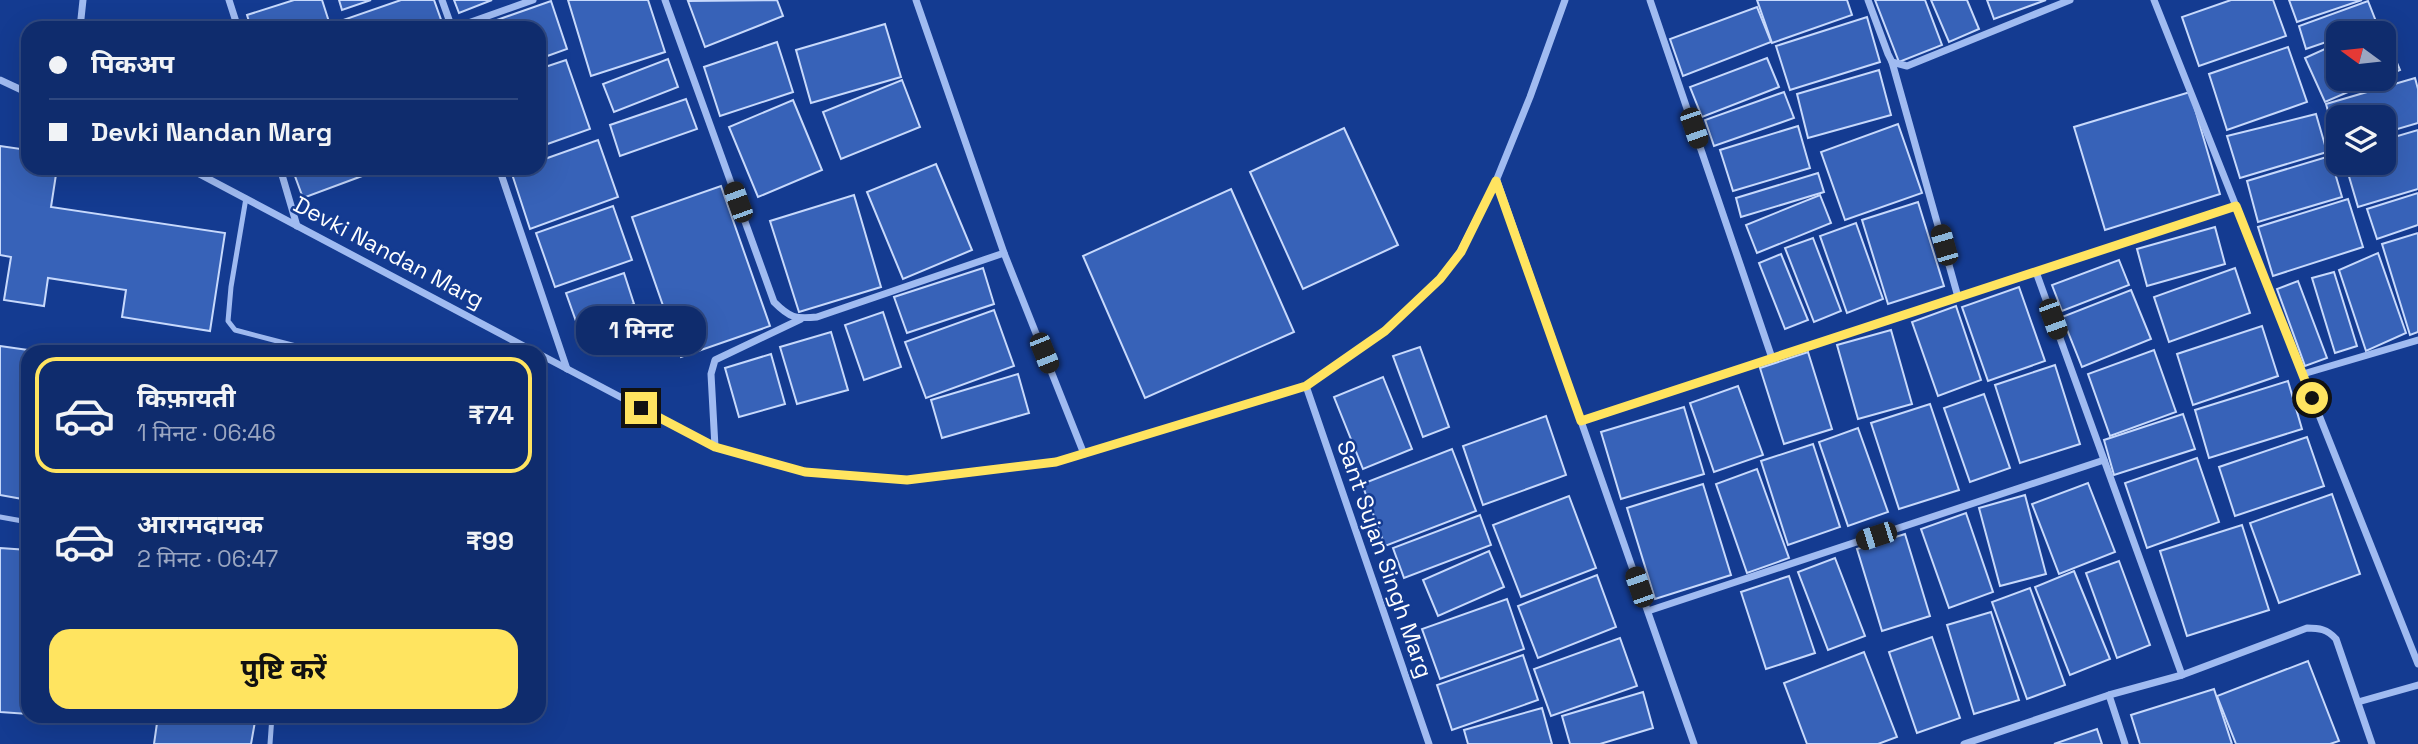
<!DOCTYPE html>
<html lang="hi">
<meta charset="utf-8">
<style>
:root{--surface:#0f2c6d;--page:#1d3875;--text:#f1f3f6;--muted:#9ba7c2;--line:#2f4880;--accent:#ffe460}
body{margin:0;font-family:"Space Grotesk","Noto Sans Devanagari",sans-serif;background:var(--page);color:var(--text);height:100vh;display:flex;flex-direction:column;font-size:26px;white-space:nowrap}
*{box-sizing:border-box;margin:0}
p{font-size:23px;color:var(--muted)}
.icon{flex:none;width:38px;height:38px;fill:none;stroke:currentColor;stroke-width:2;stroke-linecap:round;stroke-linejoin:round}
.map{position:relative;flex:1;overflow:hidden}
.sheet{position:absolute;left:21px;top:345px;width:525px;height:378px;display:flex;flex-direction:column;background:var(--surface);border-radius:21px;box-shadow:0 7px 28px #0002,0 0 0 2px var(--line)}
.sheet>*{flex:none}
.guide{position:absolute;left:21px;top:21px;width:525px;height:154px;border-radius:21px;box-shadow:0 7px 28px #0002,0 0 0 2px var(--line);display:grid;align-content:center;height:154px;padding:0 28px;background:var(--surface)}
.needle{width:46px;rotate:285deg}
.controls{position:absolute;left:2326px;top:21px;display:grid;gap:14px}
.controls a{display:grid;place-items:center;width:70px;height:70px;border-radius:14px;background:var(--surface);box-shadow:0 7px 28px #0002,0 0 0 2px var(--line);font-size:35px}
.end{position:absolute;width:32px;height:32px;margin:-16px;border:9px solid #ffe460;background:#111;box-shadow:0 0 0 4px #111}
.from{border-radius:50%}
.bubble{position:absolute;height:49px;border-radius:21px;background:var(--surface);box-shadow:0 7px 28px #0002,0 0 0 2px var(--line);font-size:23px;font-weight:700;line-height:49px;text-align:center}
.car{position:absolute;width:21px;height:42px;margin:-21px -10px;border-radius:9px;box-shadow:0 0 5px 2px #0007;background:linear-gradient(#222 24%,#8ab4d8 0 40%,#222 0 76%,#8ab4d8 0 86%,#222 0)}
.guide b{display:flex;align-items:center;gap:24px;height:66px;font-size:26px}
.guide b+b{border-top:2px solid var(--line)}
.guide i{width:18px;height:18px;background:var(--text)}
ul{padding:12px 0 0;list-style:none}
li{display:flex;align-items:center;gap:21px;height:116px;margin:0 14px 10px;padding:0 14px;border:4px solid transparent;border-radius:21px}
li div{flex:1}
li b{display:block;font-size:26px}
li em{font-style:normal;font-weight:700}
li.active{border-color:var(--accent)}
li>.icon{width:63px;height:63px;stroke-width:1.5}
.cta{display:flex;gap:14px;margin-top:auto;padding:14px 28px}
.cta a{flex:1;height:80px;border-radius:21px;background:var(--accent);color:#111;font-size:28px;font-weight:700;line-height:80px;text-align:center}
.map>svg:first-child{display:block}
</style>
<div class="map">
<svg width="2418" height="744" viewBox="0 0 2418 744">
<rect width="100%" height="100%" fill="#143b91"/>
<g fill="#3762b8" stroke="#c7d9fc" stroke-width="2">
<path d="M294 0H322L331 28H251L247 15Z"/>
<path d="M339 0H371L342 10Z"/>
<path d="M401 0H434L444 28H346L343 20Z"/>
<path d="M454 0H492L459 13Z"/>
<path d="M568 0H648L665 52 591 76Z"/>
<path d="M777 0 783 16 705 47 688 1Z"/>
<path d="M1757 0H1847L1852 15 1772 43Z"/>
<path d="M1875 0H1925L1942 45 1899 62Z"/>
<path d="M1931 0H1967L1979 29 1949 42Z"/>
<path d="M1987 0H2046L1994 19Z"/>
<path d="M2231 0H2273L2286 36 2199 66 2182 17Z"/>
<path d="M2289 0H2362L2297 22Z"/>
<path d="M551 1 567 49 539 59V28H474Z"/>
<path d="M2368 1 2377 24 2351 33H2338V38L2306 49 2299 26Z"/>
<path d="M1757 7 1771 42 1683 76 1670 39Z"/>
<path d="M1867 17 1880 62 1790 90 1776 46Z"/>
<path d="M885 24 901 77 811 103 796 50Z"/>
<path d="M2381 25 2400 70 2384 77V33H2362Z"/>
<path d="M777 42 793 92 720 116 704 67Z"/>
<path d="M2338 43V79H2378L2325 102 2305 58Z"/>
<path d="M2288 47 2307 102 2227 130 2209 74Z"/>
<path d="M1767 58 1779 87 1702 117 1690 87Z"/>
<path d="M668 59 678 87 614 112 603 84Z"/>
<path d="M566 60 590 129 539 147V69Z"/>
<path d="M1879 70 1891 115 1808 138 1797 94Z"/>
<path d="M2415 78 2418 89V123L2384 133V117H2338V146L2326 104Z"/>
<path d="M902 80 920 127 841 159 823 112Z"/>
<path d="M1784 92 1794 118 1714 146 1705 120Z"/>
<path d="M2190 92 2220 194 2105 230 2074 127Z"/>
<path d="M686 99 697 129 620 156 610 125Z"/>
<path d="M793 100 822 170 758 197 729 127Z"/>
<path d="M2316 114 2327 152 2240 178 2227 136Z"/>
<path d="M1898 124 1922 193 1845 220 1821 152Z"/>
<path d="M1798 126 1810 168 1733 191 1720 150Z"/>
<path d="M1344 128 1398 245 1303 289 1250 172Z"/>
<path d="M2418 130V189L2358 207 2345 163H2384V140Z"/>
<path d="M598 140 618 197 530 229 511 171 520 168H539V161Z"/>
<path d="M0 146 28 150V168H57L51 207 225 233 210 331 122 317 126 290 48 278 44 306 4 300 11 257 0 255Z"/>
<path d="M2330 156 2342 197 2258 222 2247 181Z"/>
<path d="M936 164 972 250 903 279 867 192Z"/>
<path d="M292 168H380L381 169 303 198Z"/>
<path d="M1818 173 1824 192 1741 217 1736 198Z"/>
<path d="M721 186 770 326 681 357 632 217Z"/>
<path d="M1231 189 1294 332 1145 398 1083 256Z"/>
<path d="M2418 193V225L2377 239 2367 209Z"/>
<path d="M854 195 881 287 799 312 770 221Z"/>
<path d="M1820 195 1831 223 1757 253 1746 225Z"/>
<path d="M2348 199 2363 247 2273 276 2258 227Z"/>
<path d="M1918 202 1944 286 1888 304 1862 220Z"/>
<path d="M613 206 632 260 555 287 536 233Z"/>
<path d="M1856 223 1883 299 1847 313 1820 236Z"/>
<path d="M2215 227 2225 264 2147 286 2137 249Z"/>
<path d="M2418 233V332L2410 335 2382 244Z"/>
<path d="M1813 238 1841 311 1814 322 1785 248Z"/>
<path d="M2378 253 2406 333 2366 351 2339 270Z"/>
<path d="M1781 254 1808 320 1785 329 1759 263Z"/>
<path d="M2119 260 2129 285 2062 311 2052 285Z"/>
<path d="M983 268 994 304 907 333 894 297Z"/>
<path d="M2235 268 2250 313 2169 342 2154 297Z"/>
<path d="M2334 272 2357 346 2335 353 2312 278Z"/>
<path d="M624 273 634 304 577 324 566 293Z"/>
<path d="M2298 281 2327 358 2305 366 2277 289Z"/>
<path d="M2019 287 2045 361 1988 381 1962 307Z"/>
<path d="M2131 290 2151 339 2082 367 2062 317Z"/>
<path d="M1956 306 1981 380 1938 396 1912 322Z"/>
<path d="M994 310 1014 366 926 398 905 342Z"/>
<path d="M883 312 901 367 864 380 845 325Z"/>
<path d="M2262 326 2278 376 2193 405 2177 354Z"/>
<path d="M1891 330 1912 404 1858 419 1837 345Z"/>
<path d="M831 332 848 390 797 404 780 347Z"/>
<path d="M0 346 42 352H28V500L0 495Z"/>
<path d="M1420 347 1449 427 1423 437 1393 356Z"/>
<path d="M2154 350 2176 412 2110 436 2088 374Z"/>
<path d="M1808 352 1832 429 1784 444 1760 368Z"/>
<path d="M771 354 785 404 739 417 725 368Z"/>
<path d="M2055 365 2080 444 2020 463 1995 385Z"/>
<path d="M1018 374 1029 413 942 438 931 400Z"/>
<path d="M1383 377 1412 449 1363 469 1334 397Z"/>
<path d="M2288 381 2302 429 2209 458 2195 410Z"/>
<path d="M1738 386 1763 455 1714 472 1690 403Z"/>
<path d="M1984 394 2010 468 1970 482 1944 408Z"/>
<path d="M1930 404 1959 490 1899 509 1871 423Z"/>
<path d="M1684 407 1704 474 1621 499 1601 432Z"/>
<path d="M2183 414 2195 449 2114 475 2104 440Z"/>
<path d="M1546 416 1566 475 1483 505 1463 446Z"/>
<path d="M1858 428 1888 512 1848 526 1819 442Z"/>
<path d="M2307 437 2324 486 2235 516 2219 467Z"/>
<path d="M1813 444 1840 527 1788 545 1761 461Z"/>
<path d="M1452 449 1476 511 1385 546 1362 484Z"/>
<path d="M2197 458 2219 522 2147 548 2125 483Z"/>
<path d="M1757 469 1789 558 1747 573 1716 484Z"/>
<path d="M2088 483 2115 552 2059 574 2032 504Z"/>
<path d="M1703 484 1731 575 1655 599 1627 508Z"/>
<path d="M2332 494 2360 574 2279 603 2250 523Z"/>
<path d="M2025 495 2046 574 2000 586 1979 508Z"/>
<path d="M1569 496 1596 568 1521 597 1493 525Z"/>
<path d="M1966 513 1993 592 1949 608 1921 529Z"/>
<path d="M1480 515 1491 545 1404 578 1393 548Z"/>
<path d="M2242 525 2269 610 2187 636 2160 551Z"/>
<path d="M1905 534 1930 616 1882 631 1857 549Z"/>
<path d="M0 548 28 550V714L0 712Z"/>
<path d="M1489 551 1504 587 1438 616 1423 580Z"/>
<path d="M1835 558 1865 636 1828 650 1798 572Z"/>
<path d="M2119 561 2150 645 2117 658 2086 573Z"/>
<path d="M2074 571 2110 659 2070 675 2035 587Z"/>
<path d="M1597 575 1616 627 1538 658 1518 606Z"/>
<path d="M1789 576 1815 653 1766 669 1741 592Z"/>
<path d="M2030 588 2065 685 2027 699 1992 602Z"/>
<path d="M1507 599 1524 649 1440 679 1422 629Z"/>
<path d="M1991 612 2019 700 1974 714 1947 625Z"/>
<path d="M1932 637 1960 718 1917 733 1889 652Z"/>
<path d="M1620 638 1637 686 1551 716 1534 669Z"/>
<path d="M1864 652 1897 737 1878 744H1807L1784 683Z"/>
<path d="M1523 655 1538 700 1452 730 1437 685Z"/>
<path d="M2308 661 2339 741 2330 744H2236L2217 696Z"/>
<path d="M2214 689 2232 744H2140L2131 715Z"/>
<path d="M1643 692 1653 728 1600 744H1570L1562 716Z"/>
<path d="M1542 708 1552 744H1468L1464 730Z"/>
<path d="M158 716H256L251 744H154Z"/>
<path d="M2097 729 2102 744H2054Z"/>
</g>
<g fill="none" stroke-linecap="round" stroke-linejoin="round">
<g stroke="#a0bbf1" stroke-width="5">
<path d="M246 198 231 287 228 321 235 330 319 352"/>
<path d="M0 517 28 522"/>
<path d="M270 744 272 716"/>
</g>
<g stroke="#a0bbf1" stroke-width="7">
<path d="M229 0 238 28"/>
<path d="M442 0 452 28"/>
<path d="M665 0 774 302C790 318 795 319 817 317L1004 253"/>
<path d="M916 0 1004 253 1084 454"/>
<path d="M1650 0 1772 358"/>
<path d="M1868 0 1888 54 1892 62 1907 66 2070 0"/>
<path d="M2154 0 2418 664"/>
<path d="M80 28 83 0"/>
<path d="M454 28 533 0"/>
<path d="M1892 62 1958 297"/>
<path d="M0 80 28 93"/>
<path d="M188 168 535 352"/>
<path d="M280 168 297 226"/>
<path d="M499 168 567 369"/>
<path d="M1497 181 1694 744"/>
<path d="M2036 272 2182 675"/>
<path d="M539 354 715 447 805 472 907 480 1056 462 1306 386 1385 331 1440 279 1460 252 1496 181 1530 97 1565 0"/>
<path d="M2303 374 2418 340"/>
<path d="M1306 386 1429 744"/>
<path d="M1581 421 2236 206"/>
<path d="M715 447 711 374 715 360 801 319"/>
<path d="M1648 611 2104 460"/>
<path d="M2109 695 2125 744"/>
<path d="M2358 702 2418 685"/>
<path d="M1964 744 2109 695 2182 675 2307 628C2319 628 2327 629 2336 639L2372 744"/>
</g>
</g>
<g fill="none" stroke-linecap="round" stroke-linejoin="round">
<path stroke="#ffe460" stroke-width="9" d="M641 408 715 447 805 472 907 480 1056 462 1306 386 1385 331 1440 279 1461 252 1496 181 1581 421 2236 206 2312 398"/>
</g>
<g text-anchor="middle" stroke-width="5" stroke-linejoin="round" paint-order="stroke">
<g font-size="23" fill="#fff" stroke="#143b91">
<text transform="translate(389 252) rotate(28)" y="8">Devki Nandan Marg</text>
<text transform="translate(1385 559) rotate(71)" y="8">Sant Sujan Singh Marg</text>
</g>
</g>
</svg>
<div class="controls">
<a><svg class="needle" viewBox="-14 -14 28 28"><path d="M0-13l5 13h-10z" fill="#e53935"/><path d="M0 13l5-13h-10z" fill="#9ba7c2"/></svg></a>
<a><svg class="icon" aria-label="layers" viewBox="0 0 24 24"><path d="M12 4l9 5-9 5-9-5zM3 14l9 5 9-5"/></svg></a>
</div>
<i class="end from" style="left:2312px;top:398px"></i>
<i class="end" style="left:641px;top:408px"></i>
<div class="bubble" style="left:576px;top:306px;width:130px">1 मिनट</div>
<i class="car" style="left:1694px;top:128px;rotate:161deg"></i>
<i class="car" style="left:738px;top:202px;rotate:340deg"></i>
<i class="car" style="left:1944px;top:245px;rotate:344deg"></i>
<i class="car" style="left:2053px;top:319px;rotate:160deg"></i>
<i class="car" style="left:1044px;top:353px;rotate:158deg"></i>
<i class="car" style="left:1876px;top:536px;rotate:252deg"></i>
<i class="car" style="left:1639px;top:587px;rotate:341deg"></i>
<div class="guide">
<b><i class="from"></i>पिकअप</b>
<b><i></i>Devki Nandan Marg</b>
</div>
<section class="sheet">
<ul>
<li class="active"><svg class="icon" aria-label="car" viewBox="0 0 24 24"><path d="M5 17H2v-5l4-1 3-4h7l3 4 3 1v5h-3M9 17h6M6 11h13"/><circle cx="7" cy="17" r="2"/><circle cx="17" cy="17" r="2"/></svg><div><b>किफ़ायती</b><p>1 मिनट · 06:46</p></div><em>₹74</em></li>
<li><svg class="icon" aria-label="car" viewBox="0 0 24 24"><path d="M5 17H2v-5l4-1 3-4h7l3 4 3 1v5h-3M9 17h6M6 11h13"/><circle cx="7" cy="17" r="2"/><circle cx="17" cy="17" r="2"/></svg><div><b>आरामदायक</b><p>2 मिनट · 06:47</p></div><em>₹99</em></li>
</ul>
<div class="cta"><a>पुष्टि करें</a></div>
</section>
</div>
